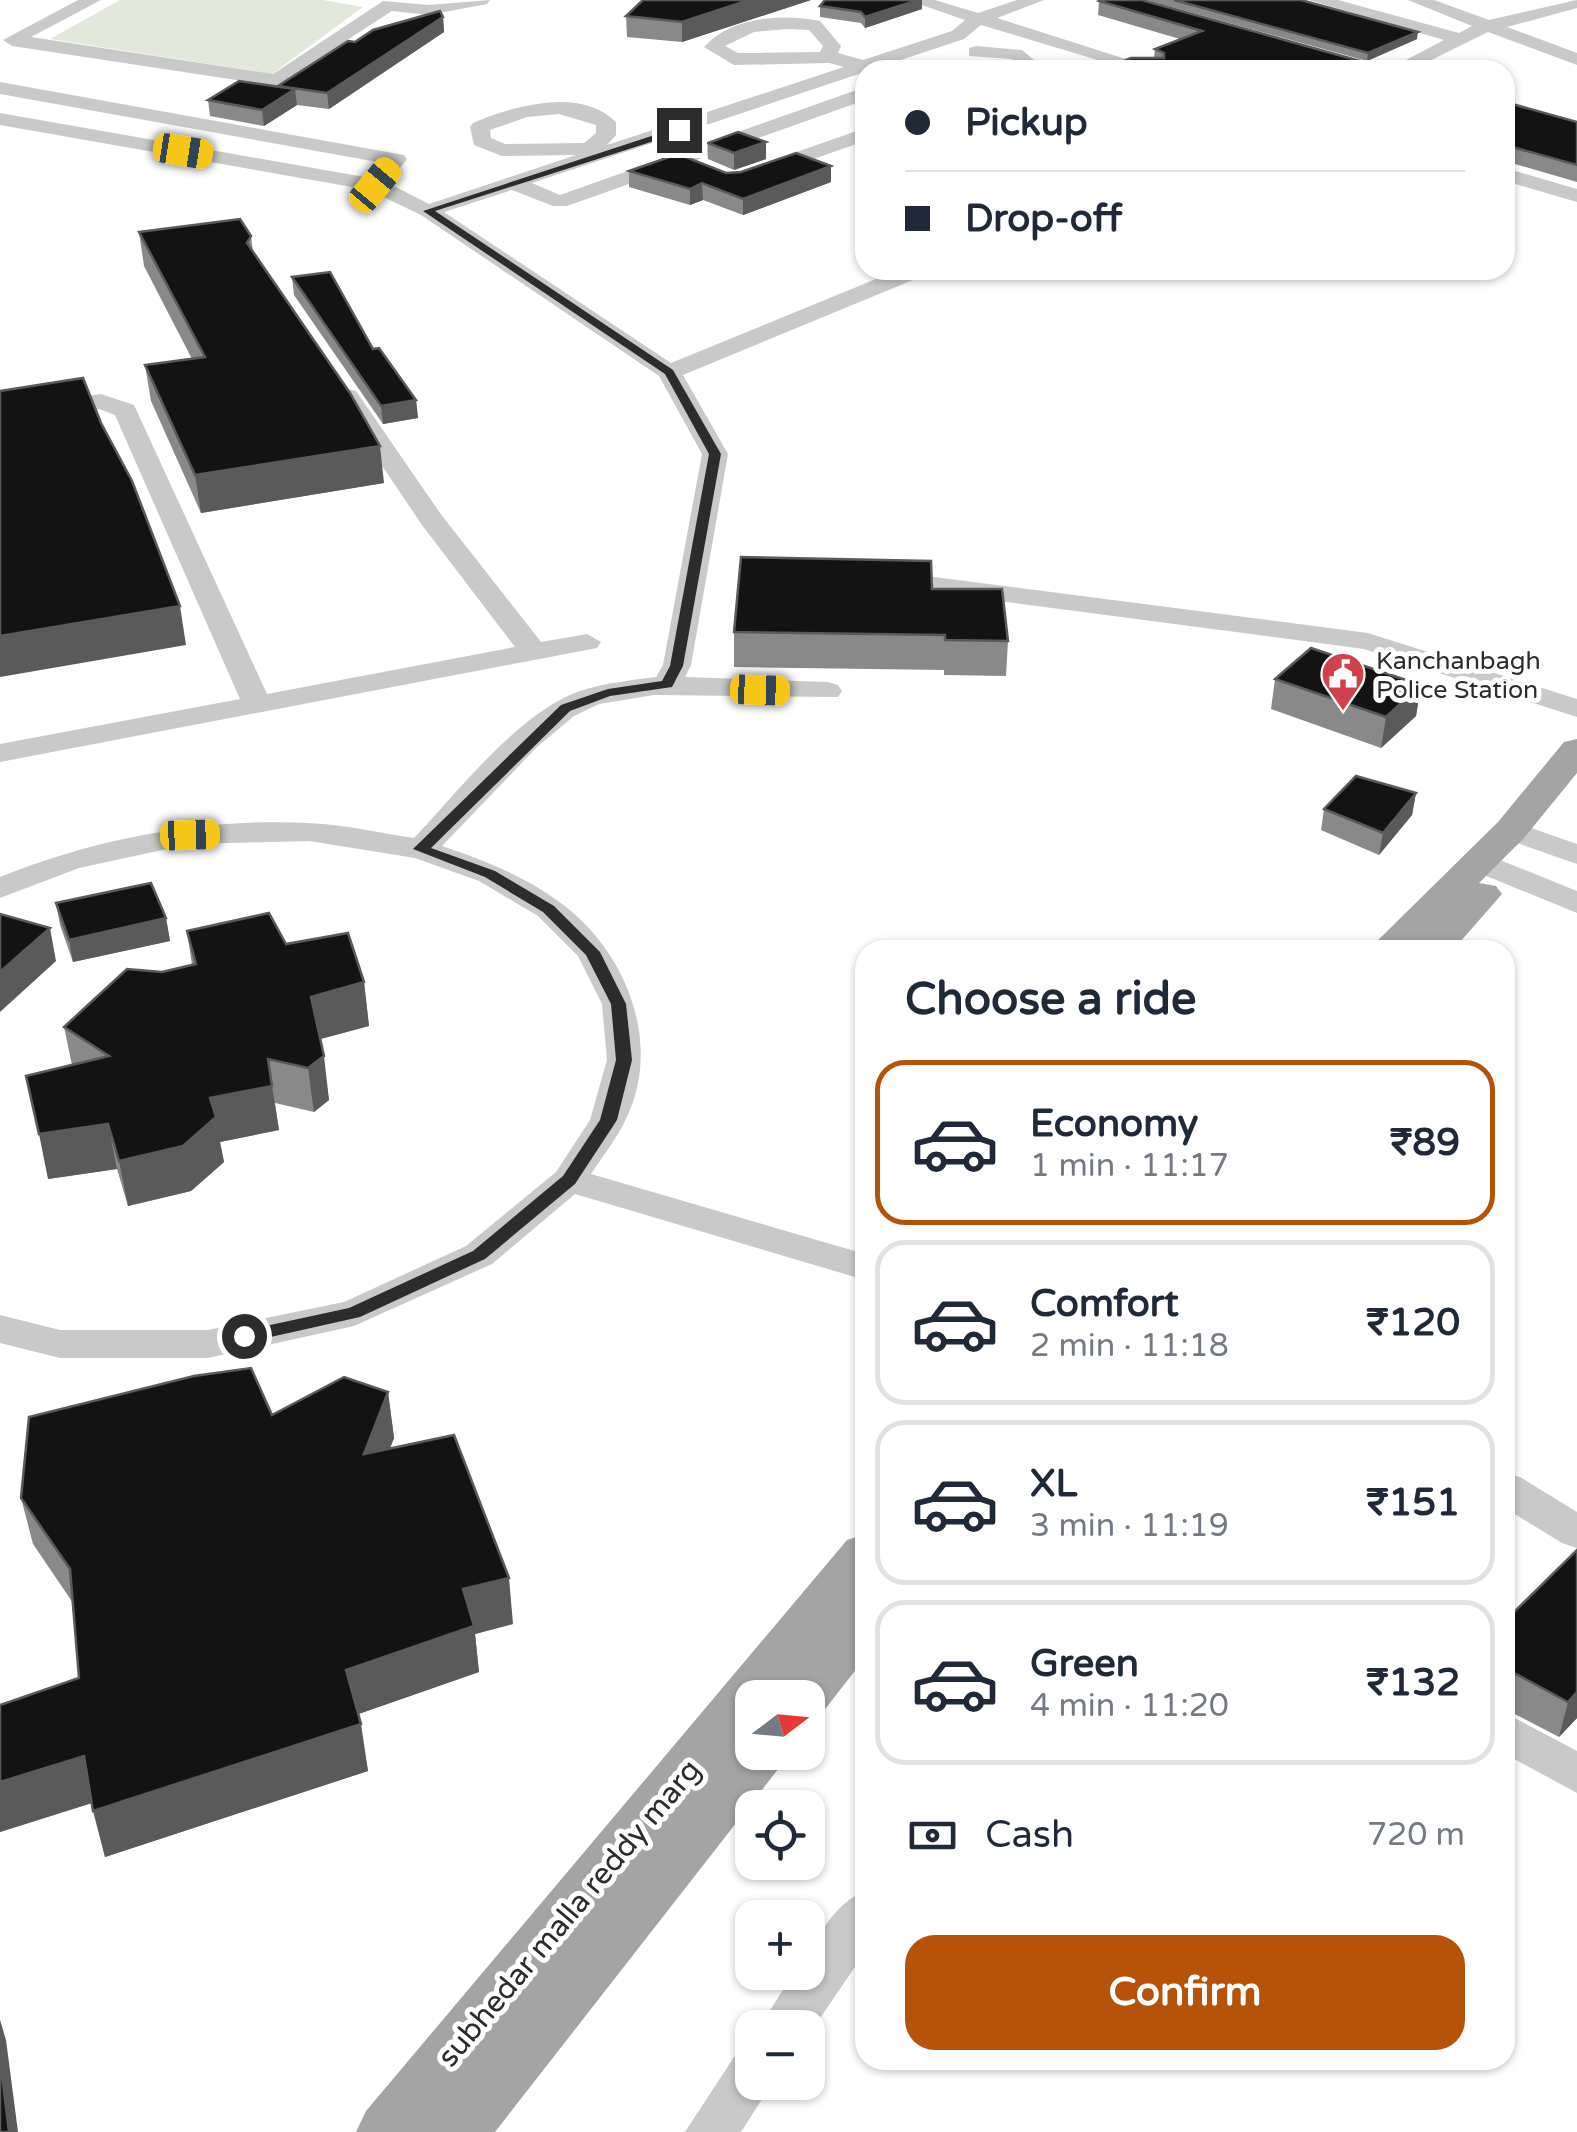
<!DOCTYPE html>
<meta charset="utf-8">
<style>
:root{--surface:#fff;--page:#f6f6f7;--text:#1f2937;--muted:#747a83;--line:#e0e1e3;--accent:#b45309}
body{margin:0;font-family:"Varela Round",sans-serif;background:var(--page);color:var(--text);height:100vh;display:flex;flex-direction:column;font-size:38px;white-space:nowrap}
*{box-sizing:border-box;margin:0}
p{font-size:32px;color:var(--muted)}
.icon{flex:none;width:55px;height:55px;fill:none;stroke:currentColor;stroke-width:2;stroke-linecap:round;stroke-linejoin:round}
.map{position:relative;flex:1;overflow:hidden}
.sheet{position:absolute;left:855px;top:940px;width:660px;height:1130px;display:flex;flex-direction:column;background:var(--surface);border-radius:30px;box-shadow:0 2px 8px #0004}
.sheet>*{flex:none}
.banner{position:absolute;left:855px;top:60px;width:660px;height:220px;border-radius:30px;box-shadow:0 2px 8px #0004;display:grid;align-content:center;height:220px;padding:0 50px;background:var(--surface)}
.needle{width:65px;rotate:74deg}
.buttons{position:absolute;left:735px;top:1680px;display:grid;gap:20px}
.buttons a{display:grid;place-items:center;width:90px;height:90px;border-radius:20px;background:var(--surface);box-shadow:0 2px 8px #0004;font-size:50px}
.end{position:absolute;width:45px;height:45px;margin:-22px;border:12px solid #2c2c2c;background:#fff;box-shadow:0 0 0 5px #fff}
.from{border-radius:50%}
.car{position:absolute;width:30px;height:60px;margin:-30px -15px;border-radius:12px;box-shadow:0 0 8px 2px #0007;background:linear-gradient(#f5c518 24%,#345 0 40%,#f5c518 0 76%,#345 0 86%,#f5c518 0)}
.banner b{display:flex;align-items:center;gap:35px;height:95px;font-size:38px}
.banner b+b{border-top:2px solid var(--line)}
.banner i{width:25px;height:25px;background:var(--text)}
ul{padding:0;list-style:none}
li{display:flex;align-items:center;gap:30px;height:165px;margin:0 20px 15px;padding:0 30px;border:5px solid var(--line);border-radius:30px}
li div{flex:1}
li b{display:block;font-size:38px}
li em{font-style:normal;font-weight:700}
li.active{border-color:var(--accent)}
li>.icon{width:90px;height:90px;stroke-width:1.5}
h2{padding:0 50px;font-size:45px;line-height:120px}
.pay{display:flex;align-items:center;gap:25px;height:110px;padding:0 50px;font-size:38px}
.pay p{margin-inline-start:auto}
.cta{display:flex;gap:20px;margin-top:auto;padding:20px 50px}
.cta a{flex:1;height:115px;border-radius:30px;background:var(--accent);color:#fff;font-size:40px;font-weight:700;line-height:115px;text-align:center}
.map>svg:first-child{display:block}
</style>
<div class="map">
<svg width="1577" height="2132" viewBox="0 0 1577 2132">
<rect width="100%" height="100%" fill="#fff"/>
<path fill="#e2e9db" d="M120 0H323L363 7 272 74 50 39Z"/>
<g fill="none" stroke-linecap="round" stroke-linejoin="round">
<g fill="#c9c9c9" fill-rule="evenodd">
<path d="M78 0H101L31 37 273 74 383 1 429 5 490 0 487 4 429 15 392 11 276 86 12 46 3 40Z"/>
<path d="M907 0H935L978 13 1017 0H1044L997 18 1160 70H1131L981 25 964 39 532 183 560 195 865 87V100L567 206H553L512 190 444 212 671 363 898 270H928L925 275 683 375 728 454 691 665 685 677 828 682 838 685 842 691 838 697 654 695 599 704 574 716 537 747 442 846C483 860 523 875 558 901 626 949 665 1045 624 1123 615 1141 602 1157 591 1174L865 1254V1280L575 1194 492 1264 354 1326 208 1358H60L0 1343V1315L60 1330H208L344 1302 466 1246 556 1172 590 1120 607 1060 602 1004 578 956 538 916 479 881 415 858 309 841 190 844 79 868 0 898V877C98 838 202 818 307 823 342 824 379 833 414 838 458 792 519 712 580 691 605 683 631 680 656 677L663 665 702 454 659 376 421 215 369 190 0 125V113L370 178 383 163 0 94V82L404 155 407 159 388 183 429 204 576 155 502 156 474 145 470 127 473 123C513 106 580 86 616 122V135L607 145 844 67 829 63 734 65 704 47C731 17 782 13 820 21L841 46 838 53 863 60 952 31 965 20ZM787 29 809 30 823 46 820 52 738 53 725 46 754 32ZM559 114 596 125V133L584 143 505 144 491 138 490 130 527 117Z"/>
<path d="M1309 0H1338L1459 33 1472 26 1408 0H1434L1489 20 1577 0V8L1507 27 1577 53V65L1488 32 1411 70H1387L1444 40Z"/>
<path d="M976 46 1022 50 1039 64 1035 70H1016L1019 65 1011 59 969 56V48Z"/>
<path d="M865 128V141L765 176H751L748 172 751 168Z"/>
<path d="M1505 168 1577 189V202L1505 181Z"/>
<path d="M347 389 356 391 440 513 541 642 587 634 601 642 597 648 0 762V744L240 699 115 415 99 409 0 422V408L101 394 134 405 267 694 515 647 422 525 335 396Z"/>
<path d="M934 577 1368 633 1577 699V717L1364 649 924 591 920 585 924 579Z"/>
<path d="M1511 821 1577 844V864L1500 837 1495 830 1500 823Z"/>
<path d="M1478 851 1577 891V913L1467 868 1462 861 1467 854Z"/>
<path d="M1505 1473 1520 1477 1577 1512V1548L1562 1543 1505 1508Z"/>
<path d="M1505 1713 1577 1751V1793L1505 1754Z"/>
<path d="M865 1891V1952L808 2036V2028H759L794 1972H808C808 1943 837 1901 865 1891Z"/>
<path d="M752 2050V2082H773L741 2132H685L734 2057Z"/>
</g>
<g fill="#a4a4a4" fill-rule="evenodd">
<path d="M1577 739V773L1524 838 1479 883 1496 886 1502 894 1453 950H1368L1498 822 1564 742Z"/>
<path d="M865 1534V1591L857 1601 865 1598V1658L822 1713 808 1718V1698H752V1752H787L779 1768 495 2132H356L366 2111 847 1540Z"/>
</g>
</g>
<g fill="#898989">
<path d="M643 0H811L682 42 627 37 626 16Z"/>
<path d="M1146 0H1301L1417 39 1367 61Z"/>
<path d="M1099 1 1392 70 1154 58 1155 49 1180 39 1098 15Z"/>
<path d="M820 6 922 9 865 28 861 23 820 17Z"/>
<path d="M443 17 444 32 329 109 297 105 264 126 210 116 208 100 278 86 355 42Z"/>
<path d="M1505 102 1577 122V182L1505 161Z"/>
<path d="M708 143 766 159 734 170 708 159Z"/>
<path d="M629 171 726 173 831 182 743 215 703 200 690 205 629 187Z"/>
<path d="M139 232 251 236 253 252 384 483 201 513 151 401 145 365 192 359 144 266Z"/>
<path d="M292 277 416 400 418 418 383 424 294 295Z"/>
<path d="M932 589 1008 641 1006 676 944 675V670L734 667V632Z"/>
<path d="M1275 679 1421 685 1416 716 1381 748 1271 709Z"/>
<path d="M1416 793 1412 815 1379 855 1321 830 1324 809Z"/>
<path d="M56 903 166 918 170 941 73 962 60 925Z"/>
<path d="M187 931 286 944 364 982 369 1026 320 1039 329 1100 314 1112 275 1103 279 1130 220 1142 224 1162 191 1191 128 1206 117 1169 48 1179 72 1065 64 1027 162 972 192 965Z"/>
<path d="M388 1392 394 1438 390 1448 513 1624 475 1634 479 1672 358 1714 368 1771 105 1857 92 1803 0 1832V1705L79 1678 73 1603 33 1544 21 1498 272 1415Z"/>
<path d="M1577 1550V1718L1559 1737 1507 1710 1505 1711V1621Z"/>
</g>
<g fill="#5a5a5a">
<path d="M749 0H811L682 42V22Z"/>
<path d="M918 0H922V9L865 28V17Z"/>
<path d="M443 17 444 32 329 109 327 93Z"/>
<path d="M1418 32 1417 39 1367 61 1368 53Z"/>
<path d="M295 89 297 105 264 126 262 110Z"/>
<path d="M766 142V159L734 170V153Z"/>
<path d="M831 166V182L743 215V199Z"/>
<path d="M702 183 703 200 690 205V189Z"/>
<path d="M416 400 418 418 383 424 381 406Z"/>
<path d="M380 446 384 483 201 513 195 475Z"/>
<path d="M180 606 186 645 0 677V636Z"/>
<path d="M1421 685 1416 716 1381 748 1386 717Z"/>
<path d="M1416 793 1412 815 1379 855 1383 833Z"/>
<path d="M166 918 170 941 73 962 69 940Z"/>
<path d="M50 928 56 961 0 1012V972Z"/>
<path d="M364 982 369 1026 317 1040 311 997Z"/>
<path d="M324 1056 329 1100 314 1112 308 1068Z"/>
<path d="M272 1086 279 1130 220 1142 224 1162 191 1191 128 1206 119 1161 210 1098Z"/>
<path d="M108 1124 117 1169 48 1179 39 1134Z"/>
<path d="M388 1392 394 1438 370 1500 364 1454Z"/>
<path d="M509 1578 513 1624 475 1634 479 1672 353 1716 346 1670 463 1589Z"/>
<path d="M1516 1674 1507 1710 1505 1711V1698L1510 1677Z"/>
<path d="M1577 1692V1718L1559 1737 1568 1702Z"/>
<path d="M361 1724 368 1771 105 1857 93 1811Z"/>
<path d="M84 1756 95 1802 0 1832V1782Z"/>
<path d="M0 2020 6 2040 18 2132H9L0 2059Z"/>
</g>
<g fill="#131313" stroke="#5a5a5a" stroke-width="2.5">
<path d="M643 0H749L682 22 626 16Z"/>
<path d="M825 0H918L865 17 861 12 820 6Z"/>
<path d="M1101 0H1142L1392 70H1101L1131 58H1164V53L1155 49 1202 31 1099 1Z"/>
<path d="M1174 0H1301L1418 32 1368 53Z"/>
<path d="M440 11 443 17 327 93 278 86 348 41 355 42 373 30Z"/>
<path d="M239 81 295 89 262 110 208 100Z"/>
<path d="M1505 102 1577 122V165L1505 145Z"/>
<path d="M738 132 766 142 734 153 708 143Z"/>
<path d="M796 153 831 166 743 199 702 183 690 189 629 171 678 154 726 173 741 172Z"/>
<path d="M240 219 251 236 247 243 350 393 380 446 195 475 145 365 205 357 139 232Z"/>
<path d="M330 272 373 349 379 348 416 400 381 406 292 277Z"/>
<path d="M83 378 101 423 132 481 180 606 0 636V391Z"/>
<path d="M741 557 931 561 932 589H1002L1008 641 945 640V635L734 632Z"/>
<path d="M1311 648 1421 685 1386 717 1275 679Z"/>
<path d="M1356 776 1416 793 1383 833 1324 809Z"/>
<path d="M151 883 166 918 69 940 56 903Z"/>
<path d="M269 913 286 944 348 933 364 982 311 997 324 1056 308 1068 268 1059 272 1086 210 1098 216 1117 183 1146 119 1161 108 1124 39 1134 26 1076 109 1056 64 1027 127 969 162 972 196 964 187 931Z"/>
<path d="M0 914 50 928 0 972Z"/>
<path d="M251 1368 272 1415 344 1377 388 1392 364 1454 454 1435 509 1578 463 1589 474 1626 346 1670 361 1724 93 1811 84 1756 0 1782V1705L79 1678 70 1569 21 1498 29 1417 194 1376Z"/>
<path d="M1577 1550V1692L1568 1702 1516 1674 1510 1677 1505 1673V1621Z"/>
<path d="M0 2059 9 2132H0Z"/>
</g>
<path fill="#2c2c2c" d="M679 127 682 132 435 211 673 370 721 454 683 666 672 687 610 696 570 711 431 848 495 871 554 906 600 952 626 1004 632 1060 617 1120 575 1184 485 1259 360 1317 244 1343 238 1341V1332L349 1308 473 1251 563 1176 600 1120 616 1060 611 1004 586 955 543 912 485 877 413 849 561 705 608 689 662 681 670 666 709 454 665 374 423 211Z"/>
<defs>
<symbol id="civic-pin" viewBox="-11 -11 22 30"><path d="M0 17L-7.5 6A9.5 9.5 0 1 1 7.5 6Z" fill="#d2404b" stroke="#fff"/><path d="M-.6-6.5H3V-4.5H.6V-3L4-1V1h2V6H-6V1h2V-1L-.6-3ZM-1.2 2.5V6h2.4V2.5Z" fill="#fff"/></symbol>
</defs>
<g fill-rule="evenodd">
<use href="#civic-pin" x="1318" y="649" width="50" height="68"/>
</g>
<g text-anchor="middle" stroke-width="10" stroke-linejoin="round" paint-order="stroke">
<g font-size="25" fill="#2c2c2c" stroke="#fff" text-anchor="start">
<text x="1376" y="669">Kanchanbagh<tspan x="1376" dy="29">Police Station</tspan></text>
</g>
<g font-size="30" fill="#2c2c2c" stroke="#fff">
<text transform="translate(569 1913) rotate(-50)" y="10">subhedar malla reddy marg</text>
</g>
</g>
</svg>
<div class="buttons">
<a><svg class="needle" viewBox="-14 -14 28 28"><path d="M0-13l5 13h-10z" fill="#e53935"/><path d="M0 13l5-13h-10z" fill="#747a83"/></svg></a>
<a><svg class="icon" aria-label="locate" viewBox="0 0 24 24"><circle cx="12" cy="12" r="6"/><path d="M12 2v4M12 18v4M2 12h4M18 12h4"/></svg></a>
<a>+</a>
<a>−</a>
</div>
<i class="end from" style="left:244px;top:1336px"></i>
<i class="end" style="left:679px;top:130px"></i>
<i class="car" style="left:183px;top:151px;rotate:99deg"></i>
<i class="car" style="left:375px;top:185px;rotate:40deg"></i>
<i class="car" style="left:760px;top:690px;rotate:92deg"></i>
<i class="car" style="left:190px;top:835px;rotate:88deg"></i>
<div class="banner">
<b><i class="from"></i>Pickup</b>
<b><i></i>Drop-off</b>
</div>
<section class="sheet">
<h2>Choose a ride</h2>
<ul>
<li class="active"><svg class="icon" aria-label="car" viewBox="0 0 24 24"><path d="M5 17H2v-5l4-1 3-4h7l3 4 3 1v5h-3M9 17h6M6 11h13"/><circle cx="7" cy="17" r="2"/><circle cx="17" cy="17" r="2"/></svg><div><b>Economy</b><p>1 min · 11:17</p></div><em>₹89</em></li>
<li><svg class="icon" aria-label="car" viewBox="0 0 24 24"><path d="M5 17H2v-5l4-1 3-4h7l3 4 3 1v5h-3M9 17h6M6 11h13"/><circle cx="7" cy="17" r="2"/><circle cx="17" cy="17" r="2"/></svg><div><b>Comfort</b><p>2 min · 11:18</p></div><em>₹120</em></li>
<li><svg class="icon" aria-label="car" viewBox="0 0 24 24"><path d="M5 17H2v-5l4-1 3-4h7l3 4 3 1v5h-3M9 17h6M6 11h13"/><circle cx="7" cy="17" r="2"/><circle cx="17" cy="17" r="2"/></svg><div><b>XL</b><p>3 min · 11:19</p></div><em>₹151</em></li>
<li><svg class="icon" aria-label="car" viewBox="0 0 24 24"><path d="M5 17H2v-5l4-1 3-4h7l3 4 3 1v5h-3M9 17h6M6 11h13"/><circle cx="7" cy="17" r="2"/><circle cx="17" cy="17" r="2"/></svg><div><b>Green</b><p>4 min · 11:20</p></div><em>₹132</em></li>
</ul>
<div class="pay"><svg class="icon" aria-label="cash" viewBox="0 0 24 24"><path d="M3 7h18v10H3z"/><circle cx="12" cy="12" r="2"/></svg>Cash<p>720 m</p></div>
<div class="cta"><a>Confirm</a></div>
</section>
</div>
